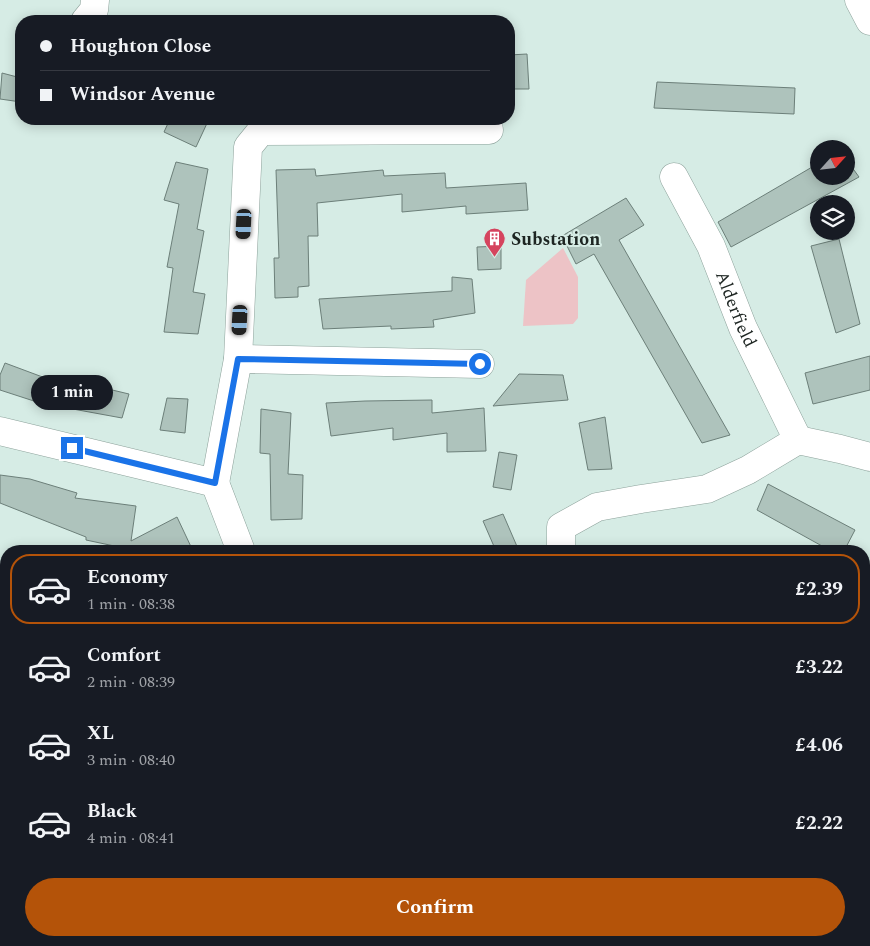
<!DOCTYPE html>
<meta charset="utf-8">
<style>
:root{--surface:#171b24;--page:#20242c;--text:#f1f3f6;--muted:#9ea1a6;--line:#363941;--accent:#b45309}
body{margin:0;font-family:Spectral,serif;background:var(--page);color:var(--text);height:100vh;display:flex;flex-direction:column;font-size:19px;white-space:nowrap}
*{box-sizing:border-box;margin:0}
p{font-size:16px;color:var(--muted)}
.icon{flex:none;width:28px;height:28px;fill:none;stroke:currentColor;stroke-width:2;stroke-linecap:round;stroke-linejoin:round}
.map{position:relative;flex:1;overflow:hidden}
.panel{position:absolute;left:0px;top:545px;width:870px;height:401px;display:flex;flex-direction:column;background:var(--surface);border-radius:20px 20px 0 0;box-shadow:0 2px 12px #0003}
.panel>*{flex:none}
.banner{position:absolute;left:15px;top:15px;width:500px;height:110px;border-radius:20px;box-shadow:0 2px 12px #0003;display:grid;align-content:center;height:110px;padding:0 25px;background:var(--surface)}
.needle{width:32px;rotate:63deg}
.buttons{position:absolute;left:810px;top:140px;display:grid;gap:10px}
.buttons a{display:grid;place-items:center;width:45px;height:45px;border-radius:50%;background:var(--surface);box-shadow:0 2px 12px #0003;font-size:25px}
.end{position:absolute;width:22px;height:22px;margin:-11px;border:6px solid #1a73e8;background:#fff;box-shadow:0 0 0 2px #fff}
.from{border-radius:50%}
.bubble{position:absolute;height:35px;border-radius:18px;background:var(--surface);box-shadow:0 2px 12px #0003;font-size:16px;font-weight:700;line-height:35px;text-align:center}
.car{position:absolute;width:15px;height:30px;margin:-15px -8px;border-radius:6px;box-shadow:0 0 4px 1px #0007;background:linear-gradient(#222 24%,#8ab4d8 0 40%,#222 0 76%,#8ab4d8 0 86%,#222 0)}
.banner b{display:flex;align-items:center;gap:18px;height:48px;font-size:19px}
.banner b+b{border-top:1px solid var(--line)}
.banner i{width:12px;height:12px;background:var(--text)}
ul{padding:9px 0 0;list-style:none}
li{display:flex;align-items:center;gap:15px;height:70px;margin:0 10px 8px;padding:0 15px;border:2px solid transparent;border-radius:20px}
li div{flex:1}
li b{display:block;font-size:19px}
li em{font-style:normal;font-weight:700}
li.on{border-color:var(--accent)}
li>.icon{width:45px;height:45px;stroke-width:1.5}
.action{display:flex;gap:10px;margin-top:auto;padding:10px 25px}
.action a{flex:1;height:58px;border-radius:30px;background:var(--accent);color:#fff;font-size:20px;font-weight:700;line-height:58px;text-align:center}
.map>svg:first-child{display:block}
</style>
<div class="map">
<svg width="870" height="946" viewBox="0 0 870 946">
<rect width="100%" height="100%" fill="#d6ece5"/>
<path fill="#edc3c6" d="M563 248 578 277V318L573 324 523 326 526 280Z"/>
<g fill="#aec3bc" stroke="#6c7f79">
<path d="M527 54 529 89H509V55Z"/>
<path d="M2 73 21 78V102L0 99Z"/>
<path d="M657 82 795 88 794 114 654 108Z"/>
<path d="M170 119H209L196 147 164 132Z"/>
<path d="M846 159 859 177 731 247 718 222 819 163V176H846Z"/>
<path d="M176 162 208 169 197 229 204 231 193 292 205 294 198 334 164 332 173 268 167 267 179 204 164 200Z"/>
<path d="M315 169 316 176 383 170 384 176 445 173 446 188 526 183 528 210 466 214V206L402 212V194L317 203 318 236H308L309 286 298 287V297L275 298 274 258H279L276 170Z"/>
<path d="M626 198 644 225 619 240 730 435 702 443 594 254 576 264 562 236Z"/>
<path d="M839 239 860 324 836 333 811 246Z"/>
<path d="M501 246V269L478 270 477 247Z"/>
<path d="M452 277 472 279 475 313 433 320 434 327 391 329V326L323 329 319 299 452 291Z"/>
<path d="M870 356V390L813 404 805 373Z"/>
<path d="M5 363 64 385 66 379 129 394 122 418 40 403 0 390V375Z"/>
<path d="M519 374 563 375 568 400 493 406Z"/>
<path d="M167 398 188 399 185 433 160 430Z"/>
<path d="M432 400V413L484 408 486 451 447 452V433L393 440V428L331 436 326 403 365 401Z"/>
<path d="M261 409 291 413 288 474 303 475 302 519 271 520 270 454 260 453Z"/>
<path d="M605 417 612 469 588 470 579 423Z"/>
<path d="M499 452 517 455 511 490 493 487Z"/>
<path d="M0 475 30 479 77 493 75 498 136 506 131 541 177 517 193 551H111L119 547 86 540V537L0 503Z"/>
<path d="M768 484 855 530 844 551H831L757 510Z"/>
<path d="M503 514 519 551H496L483 521Z"/>
</g>
<g fill="none" stroke-linecap="round" stroke-linejoin="round">
<defs>
<g id="minor">
<path d="M859 0 870 21"/>
<path d="M85 21 94 10 95 0"/>
<path id="s1" d="M674 177 711 246 743 328 798 440"/>
<path d="M238 359 480 364"/>
<path d="M0 431 215 483"/>
<path d="M215 483 238 359 248 147 261 131 489 130"/>
<path d="M215 483 241 551"/>
<path d="M561 551V527L597 507 641 499 707 489 748 470 798 440 840 449 870 457"/>
<path d="M430 940 433 946"/>
<path d="M136 946 147 940"/>
</g>
</defs>
<use href="#minor" stroke="#8da29b" stroke-width="29"/>
<use href="#minor" stroke="#fff" stroke-width="28"/>
</g>
<g fill="none" stroke-linecap="round" stroke-linejoin="round">
<path stroke="#1a73e8" stroke-width="6" d="M72 448 215 483 238 359 480 364"/>
</g>
<defs>
<symbol id="building-pin" viewBox="-11 -11 22 30"><path d="M0 17L-7.5 6A9.5 9.5 0 1 1 7.5 6Z" fill="#d5445e" stroke="#d6ece5"/><path d="M-4-6H4V6H1V3H-1V6H-4ZM-2.5-4.3h1.7v1.8h-1.7ZM.8-4.3h1.7v1.8H.8ZM-2.5-1h1.7V.8h-1.7ZM.8-1h1.7V.8H.8Z" fill="#fff"/></symbol>
</defs>
<g fill-rule="evenodd">
<use href="#building-pin" x="482" y="226" width="25" height="34"/>
</g>
<g text-anchor="middle" stroke-width="4" stroke-linejoin="round" paint-order="stroke">
<g font-size="18" font-weight="bold" fill="#1d2522" stroke="#d6ece5" text-anchor="start">
<text x="511" y="245">Substation</text>
</g>
<g font-size="18" fill="#1d2522" stroke="#d6ece5">
<text dy="6" stroke="none"><textPath href="#s1" startOffset="146">Alderfield</textPath></text>
</g>
</g>
</svg>
<div class="buttons">
<a><svg class="needle" viewBox="-14 -14 28 28"><path d="M0-13l5 13h-10z" fill="#e53935"/><path d="M0 13l5-13h-10z" fill="#9ea1a6"/></svg></a>
<a><svg class="icon" aria-label="layers" viewBox="0 0 24 24"><path d="M12 4l9 5-9 5-9-5zM3 14l9 5 9-5"/></svg></a>
</div>
<i class="end from" style="left:480px;top:364px"></i>
<i class="end" style="left:72px;top:448px"></i>
<div class="bubble" style="left:31px;top:375px;width:82px">1 min</div>
<i class="car" style="left:244px;top:224px;rotate:183deg"></i>
<i class="car" style="left:240px;top:320px;rotate:183deg"></i>
<div class="banner">
<b><i class="from"></i>Houghton Close</b>
<b><i></i>Windsor Avenue</b>
</div>
<section class="panel">
<ul>
<li class="on"><svg class="icon" aria-label="car" viewBox="0 0 24 24"><path d="M5 17H2v-5l4-1 3-4h7l3 4 3 1v5h-3M9 17h6M6 11h13"/><circle cx="7" cy="17" r="2"/><circle cx="17" cy="17" r="2"/></svg><div><b>Economy</b><p>1 min · 08:38</p></div><em>£2.39</em></li>
<li><svg class="icon" aria-label="car" viewBox="0 0 24 24"><path d="M5 17H2v-5l4-1 3-4h7l3 4 3 1v5h-3M9 17h6M6 11h13"/><circle cx="7" cy="17" r="2"/><circle cx="17" cy="17" r="2"/></svg><div><b>Comfort</b><p>2 min · 08:39</p></div><em>£3.22</em></li>
<li><svg class="icon" aria-label="car" viewBox="0 0 24 24"><path d="M5 17H2v-5l4-1 3-4h7l3 4 3 1v5h-3M9 17h6M6 11h13"/><circle cx="7" cy="17" r="2"/><circle cx="17" cy="17" r="2"/></svg><div><b>XL</b><p>3 min · 08:40</p></div><em>£4.06</em></li>
<li><svg class="icon" aria-label="car" viewBox="0 0 24 24"><path d="M5 17H2v-5l4-1 3-4h7l3 4 3 1v5h-3M9 17h6M6 11h13"/><circle cx="7" cy="17" r="2"/><circle cx="17" cy="17" r="2"/></svg><div><b>Black</b><p>4 min · 08:41</p></div><em>£2.22</em></li>
</ul>
<div class="action"><a>Confirm</a></div>
</section>
</div>
